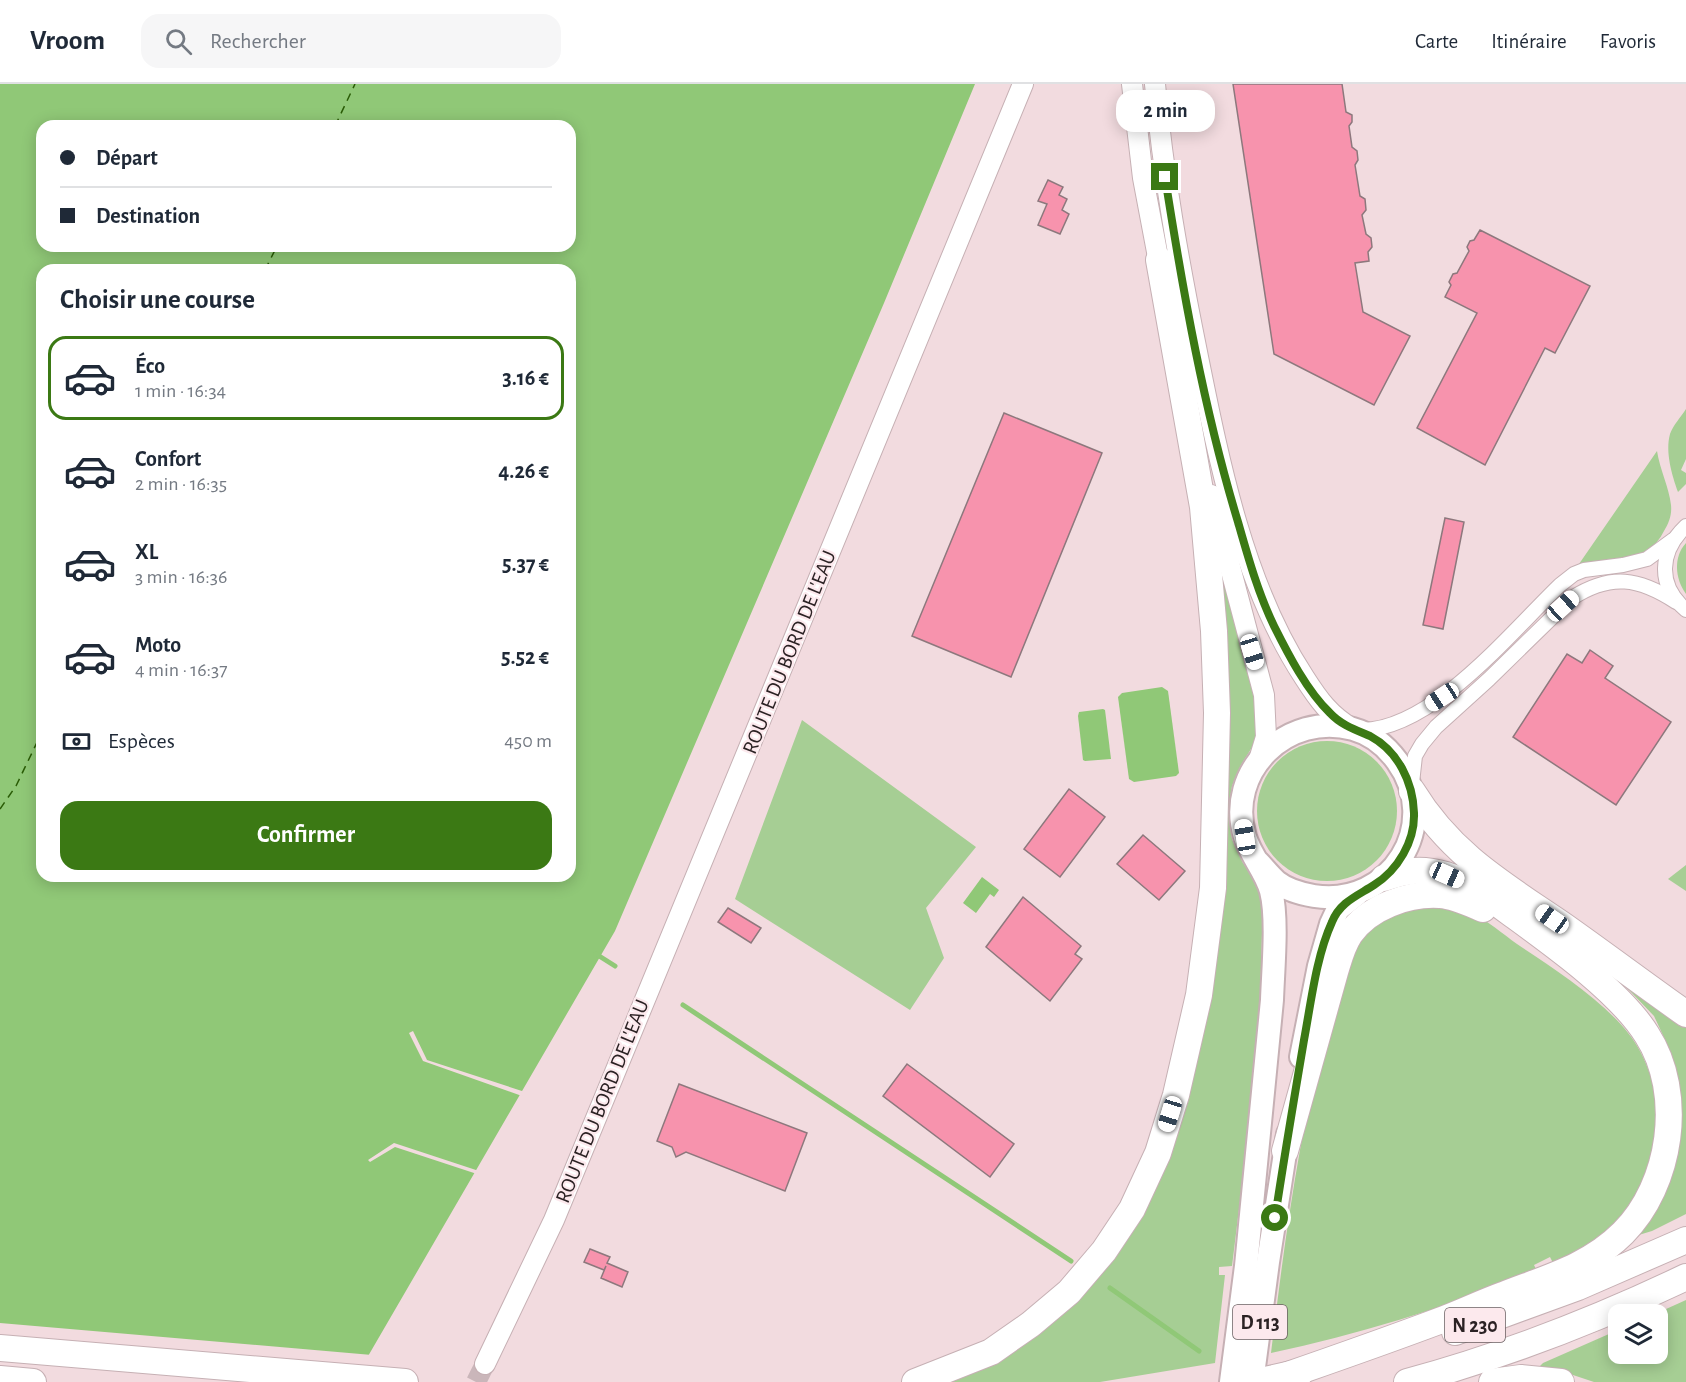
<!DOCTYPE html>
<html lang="fr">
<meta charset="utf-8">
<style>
:root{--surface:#fff;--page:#f6f6f7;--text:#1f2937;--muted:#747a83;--line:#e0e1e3;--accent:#3b7914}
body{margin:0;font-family:"Alegreya Sans",sans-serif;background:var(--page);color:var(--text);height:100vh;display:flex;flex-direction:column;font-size:22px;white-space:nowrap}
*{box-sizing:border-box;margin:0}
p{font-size:20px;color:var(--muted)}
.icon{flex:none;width:33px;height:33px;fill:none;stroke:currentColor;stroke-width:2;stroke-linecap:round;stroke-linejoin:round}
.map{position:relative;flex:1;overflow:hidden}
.sheet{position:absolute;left:36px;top:180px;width:540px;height:618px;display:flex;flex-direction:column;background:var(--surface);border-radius:18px;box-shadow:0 3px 15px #0003}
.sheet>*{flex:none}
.hud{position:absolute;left:36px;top:36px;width:540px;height:132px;border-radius:18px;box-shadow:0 3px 15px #0003;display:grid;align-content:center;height:132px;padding:0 24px;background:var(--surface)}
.fabs{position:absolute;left:1608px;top:1220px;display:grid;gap:12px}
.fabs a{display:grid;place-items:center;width:60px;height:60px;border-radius:12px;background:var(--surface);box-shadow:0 3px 15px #0003;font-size:30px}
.end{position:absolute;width:27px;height:27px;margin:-14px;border:8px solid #3b7914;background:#fff;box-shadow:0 0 0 3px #fff}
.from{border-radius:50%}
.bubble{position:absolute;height:42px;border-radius:18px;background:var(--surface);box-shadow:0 3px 15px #0003;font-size:20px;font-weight:600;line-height:42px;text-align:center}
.car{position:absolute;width:18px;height:36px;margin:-18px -9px;border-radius:8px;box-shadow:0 0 4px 2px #0007;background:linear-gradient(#fff 24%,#345 0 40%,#fff 0 76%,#345 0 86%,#fff 0)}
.hud b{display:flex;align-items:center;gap:21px;height:57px;font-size:22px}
.hud b+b{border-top:2px solid var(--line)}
.hud i{width:15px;height:15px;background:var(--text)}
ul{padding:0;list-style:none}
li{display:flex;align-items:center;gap:18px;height:84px;margin:0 12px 9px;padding:0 12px;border:3px solid transparent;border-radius:18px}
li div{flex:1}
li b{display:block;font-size:22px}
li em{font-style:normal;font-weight:600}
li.current{border-color:var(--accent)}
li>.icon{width:54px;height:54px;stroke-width:1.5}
h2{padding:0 24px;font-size:27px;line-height:72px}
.pay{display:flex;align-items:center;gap:15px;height:66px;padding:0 24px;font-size:22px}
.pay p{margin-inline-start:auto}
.cta{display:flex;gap:12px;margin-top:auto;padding:12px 24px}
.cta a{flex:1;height:69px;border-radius:18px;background:var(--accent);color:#fff;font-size:24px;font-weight:600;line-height:69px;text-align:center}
header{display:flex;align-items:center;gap:36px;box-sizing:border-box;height:84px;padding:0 30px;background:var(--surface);border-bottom:2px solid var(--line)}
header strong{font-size:28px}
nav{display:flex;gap:33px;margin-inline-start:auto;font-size:21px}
.search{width:420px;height:54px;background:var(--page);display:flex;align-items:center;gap:15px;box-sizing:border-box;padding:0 21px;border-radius:18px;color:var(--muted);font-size:22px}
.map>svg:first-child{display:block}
</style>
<header>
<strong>Vroom</strong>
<div class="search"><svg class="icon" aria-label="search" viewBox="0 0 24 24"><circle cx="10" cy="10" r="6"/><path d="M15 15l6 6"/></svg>Rechercher</div>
<nav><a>Carte</a><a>Itinéraire</a><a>Favoris</a></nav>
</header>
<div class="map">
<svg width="1686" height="1298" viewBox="0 0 1686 1298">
<rect width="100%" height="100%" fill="#f2dbdf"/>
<g fill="#a6ce94">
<path d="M1686 325V375L1681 386 1686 389V400L1678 408C1672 391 1665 368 1670 350 1673 341 1681 333 1686 325Z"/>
<path d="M1657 367C1660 386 1669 403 1671 421 1672 431 1669 439 1664 447 1647 481 1612 475 1579 480Z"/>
<path d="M1686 459V510C1675 495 1673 473 1686 459Z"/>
<path d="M1221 484 1258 625 1256 657 1241 681 1232 702 1228 727 1232 755 1243 779 1259 799 1263 814 1260 919 1246 1068 1232 1182 1219 1183V1191H1225L1215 1279 1100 1298H944L1088 1200 1201 942Z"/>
<path d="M802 636 976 763 926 824 944 874 910 926 735 815Z"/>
<circle cx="1327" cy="727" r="70"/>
<path d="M1686 781V807L1668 795Z"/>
<path d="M1419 818C1434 821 1459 822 1472 829 1488 837 1503 850 1517 860 1557 887 1618 925 1640 967 1677 1035 1650 1123 1587 1165 1577 1171 1565 1176 1554 1181L1550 1173 1534 1181 1538 1189C1450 1221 1362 1250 1271 1269 1284 1160 1299 1051 1326 944 1335 910 1352 874 1365 841Z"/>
<path d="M1615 894 1686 943V1130L1652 1147 1632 1153 1678 1000 1668 962 1654 932 1629 906Z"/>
<path d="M1686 1216V1298H1594L1567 1289 1539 1283 1543 1279 1618 1246V1269H1658V1230H1655Z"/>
</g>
<g fill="#90c877" fill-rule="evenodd">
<path d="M0 0H975L884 219 615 847 353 1298H0ZM42 42H570V162H42ZM42 186H570V792H42Z"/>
<path d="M1162 603 1168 607 1179 689 1176 692 1134 698 1129 695 1118 613 1122 609Z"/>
<path d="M1103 625 1105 626 1111 675 1085 677 1083 676 1078 632 1079 628Z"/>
<path d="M982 793 999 806 994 813 990 810 976 829 963 819Z"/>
</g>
<g fill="#f2dbdf">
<path d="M413 947 427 976 525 1008 522 1012 423 977 409 949Z"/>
<path d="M394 1059 479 1087 477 1090 395 1063 370 1078 368 1076Z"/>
<path d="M0 1239 372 1271 356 1298H0Z"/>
</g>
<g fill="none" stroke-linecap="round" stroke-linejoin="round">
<g stroke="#90c877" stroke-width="5">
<path d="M596 870 615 882"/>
<path d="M683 921 1071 1177"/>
<path d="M1110 1204 1199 1267"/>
</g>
<g stroke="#2a5c06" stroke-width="1.5" stroke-dasharray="8 6" stroke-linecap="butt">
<path d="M335 42 355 0"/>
<path d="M265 186 277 162"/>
<path d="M0 725 16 702 42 648"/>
</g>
</g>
<g fill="#f793ad" stroke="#8d787d" stroke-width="1.5">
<path d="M1233 0H1342L1346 28 1352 31V38L1349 42 1352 63 1357 67 1358 76 1355 81 1360 112 1365 115 1366 126 1362 131 1366 150 1371 154 1372 163 1368 168 1369 177 1355 179 1363 228 1410 252 1374 321 1274 270Z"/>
<path d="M1048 96 1063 103 1059 111 1067 115 1062 126 1069 130 1060 150 1038 141 1047 120 1038 117Z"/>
<path d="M1480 146 1590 202 1555 269 1545 264 1485 381 1417 344 1477 229 1445 213 1451 201 1449 198 1453 190 1457 189 1469 167 1467 163 1470 157 1474 156Z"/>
<path d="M1004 329 1102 369 1011 593 912 552Z"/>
<path d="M1445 434 1464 438 1443 545 1423 541Z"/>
<path d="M1590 566 1613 582 1605 594 1671 638 1616 721 1513 653 1567 570 1582 579Z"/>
<path d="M1069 705 1105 733 1060 793 1024 765Z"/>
<path d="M1143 751 1185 787 1159 816 1117 780Z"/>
<path d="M1023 813 1081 862 1075 870 1082 875 1050 917 986 863Z"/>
<path d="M728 824 761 844 751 859 718 838Z"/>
<path d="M907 980 1014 1060 990 1093 883 1012Z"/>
<path d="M679 1000 807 1049 785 1107 686 1068 676 1073 672 1063 657 1057Z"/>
<path d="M590 1165 610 1173 607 1179 628 1188 622 1203 601 1194 606 1182 604 1186 584 1178Z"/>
</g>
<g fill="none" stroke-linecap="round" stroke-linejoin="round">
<path stroke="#cab6ba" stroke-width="20" stroke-dasharray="20 10" stroke-linecap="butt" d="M476 1298 485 1280"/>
<defs>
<g id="street">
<path d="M1686 442C1659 468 1657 501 1686 526"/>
<path d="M1362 646C1433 645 1511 548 1560 501L1574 490 1584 486 1623 481 1647 475 1673 456"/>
<path d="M1412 699 1415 672 1422 660 1436 643 1489 595 1572 514C1611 489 1639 494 1676 518"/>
</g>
<g id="secondary">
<path d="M1132 0 1143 94 1161 189"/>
<path d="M1155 0C1163 91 1179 179 1197 268 1219 377 1243 500 1304 593 1318 615 1330 632 1353 645"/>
<path d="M1211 411 1264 611 1266 653 1259 676"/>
<path d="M485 1280 554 1136 1023 0"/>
</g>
<g id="primary">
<path d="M1301 973 1319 882 1331 840 1338 825 1357 810"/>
<path d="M1231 1298 1246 1182 1272 916C1273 886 1278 834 1271 807 1266 788 1251 772 1245 753 1225 687 1288 627 1353 645 1371 650 1386 662 1397 677 1443 740 1391 824 1314 812 1302 810 1287 806 1277 798 1270 792 1264 784 1258 778"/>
<path d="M1252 1298 1268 1178 1288 1050"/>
</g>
<g id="highway">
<path d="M1412 707C1451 771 1504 801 1564 842 1605 871 1645 901 1686 930"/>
<path d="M1285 1067 1335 888C1339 875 1342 862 1350 850 1369 823 1408 809 1440 811 1455 812 1469 819 1483 825"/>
<path d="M1455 1248 1578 1203 1686 1156"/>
<path d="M0 1264 405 1298"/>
<path d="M1285 1292C1337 1274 1388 1256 1439 1237 1461 1229 1481 1219 1503 1211 1546 1194 1589 1183 1623 1149 1671 1101 1685 1010 1647 951 1621 909 1556 862 1516 833 1494 817 1471 799 1446 791 1422 784 1407 786 1384 794"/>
<path d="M0 1295 33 1298"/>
<path d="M915 1298 991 1268 1031 1240 1069 1208 1104 1167 1132 1125 1158 1069 1176 1011 1199 911 1213 804 1217 629 1214 547 1203 423 1159 176"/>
<path d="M1256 1298 1301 1288"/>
<path d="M1407 1298C1503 1272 1596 1236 1686 1193"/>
<path d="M1492 1298 1521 1294 1561 1298"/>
</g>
</defs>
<use href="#street" stroke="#c6b0b4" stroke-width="16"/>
<use href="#secondary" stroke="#c6b0b4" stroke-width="22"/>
<use href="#primary" stroke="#c6b0b4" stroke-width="26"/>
<use href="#highway" stroke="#c6b0b4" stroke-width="28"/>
<use href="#street" stroke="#fff" stroke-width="14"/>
<use href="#secondary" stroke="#fff" stroke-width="20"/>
<use href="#primary" stroke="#fff" stroke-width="22"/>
<use href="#highway" stroke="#fff" stroke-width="26"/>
</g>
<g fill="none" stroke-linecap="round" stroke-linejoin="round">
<path stroke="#3b7914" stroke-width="8" d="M1165 93C1183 208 1204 326 1238 438 1248 473 1258 509 1274 542 1288 570 1307 607 1330 629 1341 641 1356 646 1370 652 1398 667 1413 698 1414 729 1415 757 1398 786 1374 801 1357 812 1340 818 1332 838 1316 873 1311 919 1304 956 1294 1015 1284 1074 1275 1134"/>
</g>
<g text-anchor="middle" stroke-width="4.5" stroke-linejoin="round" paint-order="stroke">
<g fill="#fce9ed" stroke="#6a5e60" stroke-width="1.5">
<rect x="1233" y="1221" width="54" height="34" rx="4.5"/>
<rect x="1445" y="1224" width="60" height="34" rx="4.5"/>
</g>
<g font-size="20" font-weight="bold" fill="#2b2224">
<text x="1260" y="1245">D 113</text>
<text x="1475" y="1248">N 230</text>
</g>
<g font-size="21" fill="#2b2224" stroke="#fce9ed">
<text transform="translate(789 568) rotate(-68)" y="7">ROUTE DU BORD DE L'EAU</text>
<text transform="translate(602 1017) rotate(-68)" y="7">ROUTE DU BORD DE L'EAU</text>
</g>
</g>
</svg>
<div class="fabs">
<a><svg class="icon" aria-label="layers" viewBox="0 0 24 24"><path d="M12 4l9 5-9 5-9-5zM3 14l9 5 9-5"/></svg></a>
</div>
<i class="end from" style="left:1275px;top:1134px"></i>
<i class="end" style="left:1165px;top:93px"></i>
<div class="bubble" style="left:1116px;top:6px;width:99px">2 min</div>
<i class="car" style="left:1563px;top:522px;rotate:48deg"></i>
<i class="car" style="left:1252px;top:568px;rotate:163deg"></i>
<i class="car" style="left:1442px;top:613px;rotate:237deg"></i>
<i class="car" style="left:1245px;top:753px;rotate:351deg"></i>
<i class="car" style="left:1447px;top:791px;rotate:114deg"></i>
<i class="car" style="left:1552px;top:835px;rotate:305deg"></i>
<i class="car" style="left:1170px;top:1030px;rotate:197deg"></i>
<div class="hud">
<b><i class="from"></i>Départ</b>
<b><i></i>Destination</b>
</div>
<section class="sheet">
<h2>Choisir une course</h2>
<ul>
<li class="current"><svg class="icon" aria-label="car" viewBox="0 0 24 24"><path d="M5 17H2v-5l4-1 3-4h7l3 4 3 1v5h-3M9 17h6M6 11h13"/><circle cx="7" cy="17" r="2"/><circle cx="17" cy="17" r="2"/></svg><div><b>Éco</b><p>1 min · 16:34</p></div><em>3.16 €</em></li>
<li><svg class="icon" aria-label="car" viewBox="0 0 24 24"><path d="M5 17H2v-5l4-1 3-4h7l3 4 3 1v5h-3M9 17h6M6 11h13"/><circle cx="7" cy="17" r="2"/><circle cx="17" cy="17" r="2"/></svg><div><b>Confort</b><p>2 min · 16:35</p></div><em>4.26 €</em></li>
<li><svg class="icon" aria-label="car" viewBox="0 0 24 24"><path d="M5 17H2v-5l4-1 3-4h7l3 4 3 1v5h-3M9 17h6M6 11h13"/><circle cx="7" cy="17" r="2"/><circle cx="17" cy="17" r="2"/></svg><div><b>XL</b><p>3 min · 16:36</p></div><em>5.37 €</em></li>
<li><svg class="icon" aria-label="car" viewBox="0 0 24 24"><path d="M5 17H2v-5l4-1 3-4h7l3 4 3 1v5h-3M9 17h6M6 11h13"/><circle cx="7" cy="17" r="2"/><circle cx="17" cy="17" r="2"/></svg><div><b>Moto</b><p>4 min · 16:37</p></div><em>5.52 €</em></li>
</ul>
<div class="pay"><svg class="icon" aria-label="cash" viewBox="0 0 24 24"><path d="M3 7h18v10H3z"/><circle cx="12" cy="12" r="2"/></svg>Espèces<p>450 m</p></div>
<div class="cta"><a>Confirmer</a></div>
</section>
</div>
